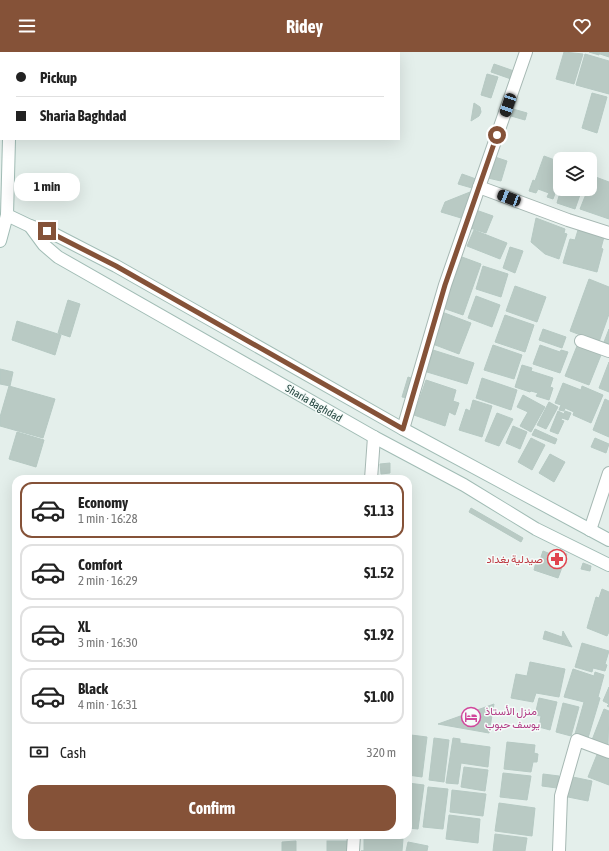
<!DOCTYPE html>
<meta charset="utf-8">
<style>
:root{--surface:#fff;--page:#f2f2f2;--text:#222;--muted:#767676;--line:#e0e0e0;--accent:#855238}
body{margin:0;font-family:"Asap Condensed",Vazirmatn,sans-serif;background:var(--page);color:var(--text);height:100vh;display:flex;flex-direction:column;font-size:15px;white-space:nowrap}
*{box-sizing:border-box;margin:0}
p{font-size:13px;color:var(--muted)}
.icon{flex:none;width:22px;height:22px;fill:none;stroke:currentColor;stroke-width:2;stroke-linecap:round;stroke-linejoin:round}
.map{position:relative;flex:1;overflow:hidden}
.side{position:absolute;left:12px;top:423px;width:400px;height:364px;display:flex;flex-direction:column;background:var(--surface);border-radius:12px;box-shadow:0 4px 16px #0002}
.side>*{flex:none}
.hud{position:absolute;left:0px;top:0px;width:400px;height:88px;box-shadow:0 4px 16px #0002;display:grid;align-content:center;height:88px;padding:0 16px;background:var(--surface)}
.controls{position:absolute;left:553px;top:100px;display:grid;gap:8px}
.controls a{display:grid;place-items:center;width:44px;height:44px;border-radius:8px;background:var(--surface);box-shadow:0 4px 16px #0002;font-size:20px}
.end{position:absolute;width:18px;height:18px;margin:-9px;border:5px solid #855238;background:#fff;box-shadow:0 0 0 2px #fff}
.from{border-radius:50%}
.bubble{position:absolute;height:28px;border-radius:12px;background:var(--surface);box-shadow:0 4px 16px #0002;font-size:13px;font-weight:700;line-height:28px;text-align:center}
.car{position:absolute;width:12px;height:24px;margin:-12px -6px;border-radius:5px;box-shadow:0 0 3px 1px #0007;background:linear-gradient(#222 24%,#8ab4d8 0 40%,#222 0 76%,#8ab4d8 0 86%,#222 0)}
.hud b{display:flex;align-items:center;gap:14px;height:38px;font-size:15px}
.hud b+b{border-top:1px solid var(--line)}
.hud i{width:10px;height:10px;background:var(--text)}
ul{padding:7px 0 0;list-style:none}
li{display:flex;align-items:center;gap:12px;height:56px;margin:0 8px 6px;padding:0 8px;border:2px solid var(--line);border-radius:12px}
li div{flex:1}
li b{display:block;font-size:15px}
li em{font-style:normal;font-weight:700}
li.selected{border-color:var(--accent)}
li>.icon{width:36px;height:36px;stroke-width:1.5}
.pay{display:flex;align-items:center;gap:10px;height:44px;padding:0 16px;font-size:15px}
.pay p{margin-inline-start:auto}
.primary-button{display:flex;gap:8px;margin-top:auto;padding:8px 16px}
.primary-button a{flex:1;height:46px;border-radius:12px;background:var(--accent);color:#fff;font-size:16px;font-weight:700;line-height:46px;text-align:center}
header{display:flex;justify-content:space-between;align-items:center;height:52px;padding:0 16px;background:var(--accent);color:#fff;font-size:18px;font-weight:700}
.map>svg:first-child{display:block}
</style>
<header><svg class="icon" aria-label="menu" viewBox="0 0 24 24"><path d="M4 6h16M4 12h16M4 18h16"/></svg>Ridey<svg class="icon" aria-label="heart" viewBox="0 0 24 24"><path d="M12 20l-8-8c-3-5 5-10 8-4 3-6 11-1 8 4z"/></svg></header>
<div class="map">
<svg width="609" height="799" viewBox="0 0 609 799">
<rect width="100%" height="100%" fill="#e4efeb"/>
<g fill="#b9cac4" stroke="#b6c9c3">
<path d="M564 0 583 2 574 32 556 27Z"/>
<path d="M589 0H600L599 3Z"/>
<path d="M601 0H609V5L600 2Z"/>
<path d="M585 2 609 9V42L576 33Z"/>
<path d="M494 12 514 19 511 27 491 20Z"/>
<path d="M487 22 498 25 491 46 481 43Z"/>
<path d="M592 41 607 45 597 81 582 76Z"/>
<path d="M474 51 480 55 481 60 479 64 471 69Z"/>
<path d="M513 57 527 61 525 68 511 64Z"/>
<path d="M544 104 560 110V128L553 147 547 145 549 141 538 137 536 141 529 139 533 128 535 129Z"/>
<path d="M495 105 507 109 501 129 488 126Z"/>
<path d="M462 122 476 127 472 136 458 132Z"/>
<path d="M593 124 609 130V167L580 157 588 137H590Z"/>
<path d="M561 137H582L575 157 557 151Z"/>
<path d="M470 140 461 166 441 160 445 150Z"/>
<path d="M476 158 493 164 486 181 470 176Z"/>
<path d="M536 166 565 177 564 181 567 182 559 207 545 202 531 190Z"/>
<path d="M474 178 507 191 500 207 467 194Z"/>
<path d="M578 178 604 185 601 196 603 197 597 220 563 211 570 187 575 188Z"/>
<path d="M510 195 523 199 515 221 503 216Z"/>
<path d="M462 205 481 212 463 263 440 255 448 231 452 232Z"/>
<path d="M483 214 508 222 501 245 476 237Z"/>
<path d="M589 227 609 235V262L599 290 570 279Z"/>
<path d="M515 234 546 245 537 270 506 259Z"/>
<path d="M476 244 500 253 492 275 468 266Z"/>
<path d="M68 248 80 252 70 285 58 281Z"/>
<path d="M442 260 471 271 459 302 430 291Z"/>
<path d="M505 263 534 273 525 300 495 290Z"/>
<path d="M17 269 61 283 55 303 12 288Z"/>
<path d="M543 277 566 285 562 296 539 288Z"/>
<path d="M609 277V292L604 290Z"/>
<path d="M493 293 522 303 514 327 484 318Z"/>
<path d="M540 293 560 300 561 298 568 300 560 321 533 312Z"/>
<path d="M577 294 601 303 589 333 565 324Z"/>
<path d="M433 298 474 311 467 332 427 320Z"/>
<path d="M609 310V340L599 336Z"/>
<path d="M522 313 532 316 531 319 553 326 550 335 553 336 549 348 536 344 538 341 531 339 530 340 515 335Z"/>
<path d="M0 317 13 320 10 334 0 332Z"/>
<path d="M408 325 414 327 408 346 402 345Z"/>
<path d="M482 326 517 338 511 358 476 346Z"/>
<path d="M426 328 456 338 453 349 459 351 455 363 449 360 445 374 414 363Z"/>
<path d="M563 331 581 338 582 334 603 343 591 371 573 363 574 360 565 356 564 359 559 358 561 353 555 351Z"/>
<path d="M9 334 55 347 43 386 0 374V365Z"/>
<path d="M523 343 545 355 531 380 520 374 528 360 517 355Z"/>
<path d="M605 347 609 349V385L593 378Z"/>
<path d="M473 348 492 354 482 385 459 378 466 357 470 359Z"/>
<path d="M549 350 558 355 546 377 537 373Z"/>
<path d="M558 359 564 362 565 359 571 361 568 368 562 366 561 368 564 369 558 382 550 379Z"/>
<path d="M497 361 513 367 499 394 485 389Z"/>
<path d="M513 374 527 380 520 397 506 391Z"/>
<path d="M535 377 557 387 555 392 532 383Z"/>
<path d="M17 380 44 388 36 415 9 407Z"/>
<path d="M531 386 545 393 532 418 518 410Z"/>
<path d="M595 386 609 392 606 401 591 395Z"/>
<path d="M550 402 565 410 554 430 539 421Z"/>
<path d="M390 411V421L381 422 380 412Z"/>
<path d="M471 456 523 486 521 490 469 460Z"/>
<path d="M543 499 556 504 558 499 567 502 558 526 534 518 536 510 539 511Z"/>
<path d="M583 511 591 514 590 519 581 517Z"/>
<path d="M602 537 609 540V580L607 584 587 576 596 545 599 546Z"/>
<path d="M545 579 562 585 563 579 572 595 543 587Z"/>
<path d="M582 591 609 599 605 612 607 613 605 619 593 616 592 620 575 615Z"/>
<path d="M530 610 565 617 559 645 536 641 533 650 511 646 516 622 527 624Z"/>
<path d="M573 617 594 624 595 620 604 623 598 645 600 646 588 686 575 682 584 650 564 645Z"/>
<path d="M609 635V655L607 654 609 652 603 649Z"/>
<path d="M539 646 557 650 550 678 539 675 541 664 535 663Z"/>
<path d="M563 651 579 655 571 684 556 680Z"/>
<path d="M494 652 489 681 438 672Z"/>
<path d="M604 657 609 659 608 694 592 688Z"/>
<path d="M411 683 427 685 422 725 408 723Z"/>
<path d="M434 686 449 688 444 730 429 728Z"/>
<path d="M453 686 460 687V691L490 695 488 715 461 711 458 732 446 731Z"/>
<path d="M507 690 535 693 534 701 538 702 537 710H533L531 720 504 717Z"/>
<path d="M598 700 609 703V733L588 725Z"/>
<path d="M464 715 488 718 485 739 461 735Z"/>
<path d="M503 721 531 724 527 748 500 745Z"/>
<path d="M543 722 559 724 557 736 542 734Z"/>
<path d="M568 724 592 729 588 749 563 744Z"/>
<path d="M408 731 424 733 418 777 408 776Z"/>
<path d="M428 735 448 737 443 777 423 775Z"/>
<path d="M452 738 486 742 483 764 450 760Z"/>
<path d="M499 751 535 756 532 784 495 779Z"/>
<path d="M449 763 480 767 478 791 446 787Z"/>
<path d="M495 782 527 786 525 799H493Z"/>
<path d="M364 783 403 787 402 799H361H364Z"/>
<path d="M296 789V799H282V790Z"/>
<rect x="327" y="789" width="21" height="10"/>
<path d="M408 790 428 794 427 799H406Z"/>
</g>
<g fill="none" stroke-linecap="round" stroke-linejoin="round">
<defs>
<g id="minor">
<path d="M0 34H1"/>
<path d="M479 135 568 168 609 181"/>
<path d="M581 289 609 299"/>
<path d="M403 377 445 233 526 0"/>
<path d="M371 427 374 385"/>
<path d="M590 478 609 421"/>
<path d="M353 799 354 783"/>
<path d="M559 799 561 744 577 688 609 700"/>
</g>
<g id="secondary">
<path d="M16 1V0"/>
<path d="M7 163 30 174 54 182 116 214 403 377 609 488"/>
<path d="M30 174 44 193 58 205 374 385 464 433 536 477 609 513"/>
<path d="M0 189 7 163 9 87"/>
</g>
</defs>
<use href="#minor" stroke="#a6b8b3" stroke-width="14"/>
<use href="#secondary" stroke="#a1bcb5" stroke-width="14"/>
<use href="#minor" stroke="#fff" stroke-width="12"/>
<use href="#secondary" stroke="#fff" stroke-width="12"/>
</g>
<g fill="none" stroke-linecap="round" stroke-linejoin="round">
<path stroke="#855238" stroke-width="5" d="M47 179 116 214 403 377 445 233 497 83"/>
</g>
<defs>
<symbol id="pharmacy-ring" viewBox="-11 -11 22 22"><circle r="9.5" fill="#f5fbf9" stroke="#e0444e" stroke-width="1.5"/><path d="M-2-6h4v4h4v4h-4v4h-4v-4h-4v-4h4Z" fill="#e0444e"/></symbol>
<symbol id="hotel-ring" viewBox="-11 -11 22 22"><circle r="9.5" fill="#f5fbf9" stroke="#d1479c" stroke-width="1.5"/><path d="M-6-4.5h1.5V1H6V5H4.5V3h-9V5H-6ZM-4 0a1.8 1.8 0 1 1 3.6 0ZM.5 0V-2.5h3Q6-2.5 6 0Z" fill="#d1479c"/></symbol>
</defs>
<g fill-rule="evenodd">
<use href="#pharmacy-ring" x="546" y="496" width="22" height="22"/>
<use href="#hotel-ring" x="460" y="654" width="22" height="22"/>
</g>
<g text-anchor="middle" stroke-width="3" stroke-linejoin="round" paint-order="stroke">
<g font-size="11" fill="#21433d" stroke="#f5fbf9">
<text transform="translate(314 351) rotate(30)" y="4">Sharia Baghdad</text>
</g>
<g font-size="11" fill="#be3a42" stroke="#f5fbf9" text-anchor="end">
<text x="543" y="511">صيدلية بغداد</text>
</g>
<g font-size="11" fill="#b23c85" stroke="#f5fbf9" text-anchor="start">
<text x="485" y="663">منزل الأستاذ<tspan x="485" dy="13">يوسف حبوب</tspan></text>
</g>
</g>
</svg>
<div class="controls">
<a><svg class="icon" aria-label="layers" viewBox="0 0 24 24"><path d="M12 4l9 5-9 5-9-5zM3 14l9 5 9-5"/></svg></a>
</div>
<i class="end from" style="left:497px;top:83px"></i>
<i class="end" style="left:47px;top:179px"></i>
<div class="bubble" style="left:14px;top:121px;width:66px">1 min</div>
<i class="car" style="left:508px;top:53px;rotate:199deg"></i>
<i class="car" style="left:509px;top:146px;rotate:291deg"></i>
<div class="hud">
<b><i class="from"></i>Pickup</b>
<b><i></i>Sharia Baghdad</b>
</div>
<section class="side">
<ul>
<li class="selected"><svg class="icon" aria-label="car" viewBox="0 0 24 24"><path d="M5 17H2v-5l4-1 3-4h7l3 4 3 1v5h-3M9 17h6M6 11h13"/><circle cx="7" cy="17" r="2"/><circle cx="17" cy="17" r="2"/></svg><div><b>Economy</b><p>1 min · 16:28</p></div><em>$1.13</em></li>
<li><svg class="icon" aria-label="car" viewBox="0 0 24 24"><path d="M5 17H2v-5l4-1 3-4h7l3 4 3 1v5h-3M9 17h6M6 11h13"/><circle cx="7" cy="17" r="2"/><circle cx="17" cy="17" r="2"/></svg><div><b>Comfort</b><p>2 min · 16:29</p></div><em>$1.52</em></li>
<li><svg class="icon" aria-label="car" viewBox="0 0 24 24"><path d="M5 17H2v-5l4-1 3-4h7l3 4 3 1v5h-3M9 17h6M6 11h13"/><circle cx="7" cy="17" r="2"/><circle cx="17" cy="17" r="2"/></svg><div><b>XL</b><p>3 min · 16:30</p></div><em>$1.92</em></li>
<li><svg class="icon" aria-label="car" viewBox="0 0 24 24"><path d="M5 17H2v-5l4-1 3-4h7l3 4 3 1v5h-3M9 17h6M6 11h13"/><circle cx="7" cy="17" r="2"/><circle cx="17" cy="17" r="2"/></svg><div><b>Black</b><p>4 min · 16:31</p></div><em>$1.00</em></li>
</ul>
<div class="pay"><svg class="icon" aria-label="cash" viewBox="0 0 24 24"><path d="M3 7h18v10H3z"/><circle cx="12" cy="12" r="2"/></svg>Cash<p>320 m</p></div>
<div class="primary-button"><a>Confirm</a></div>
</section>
</div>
